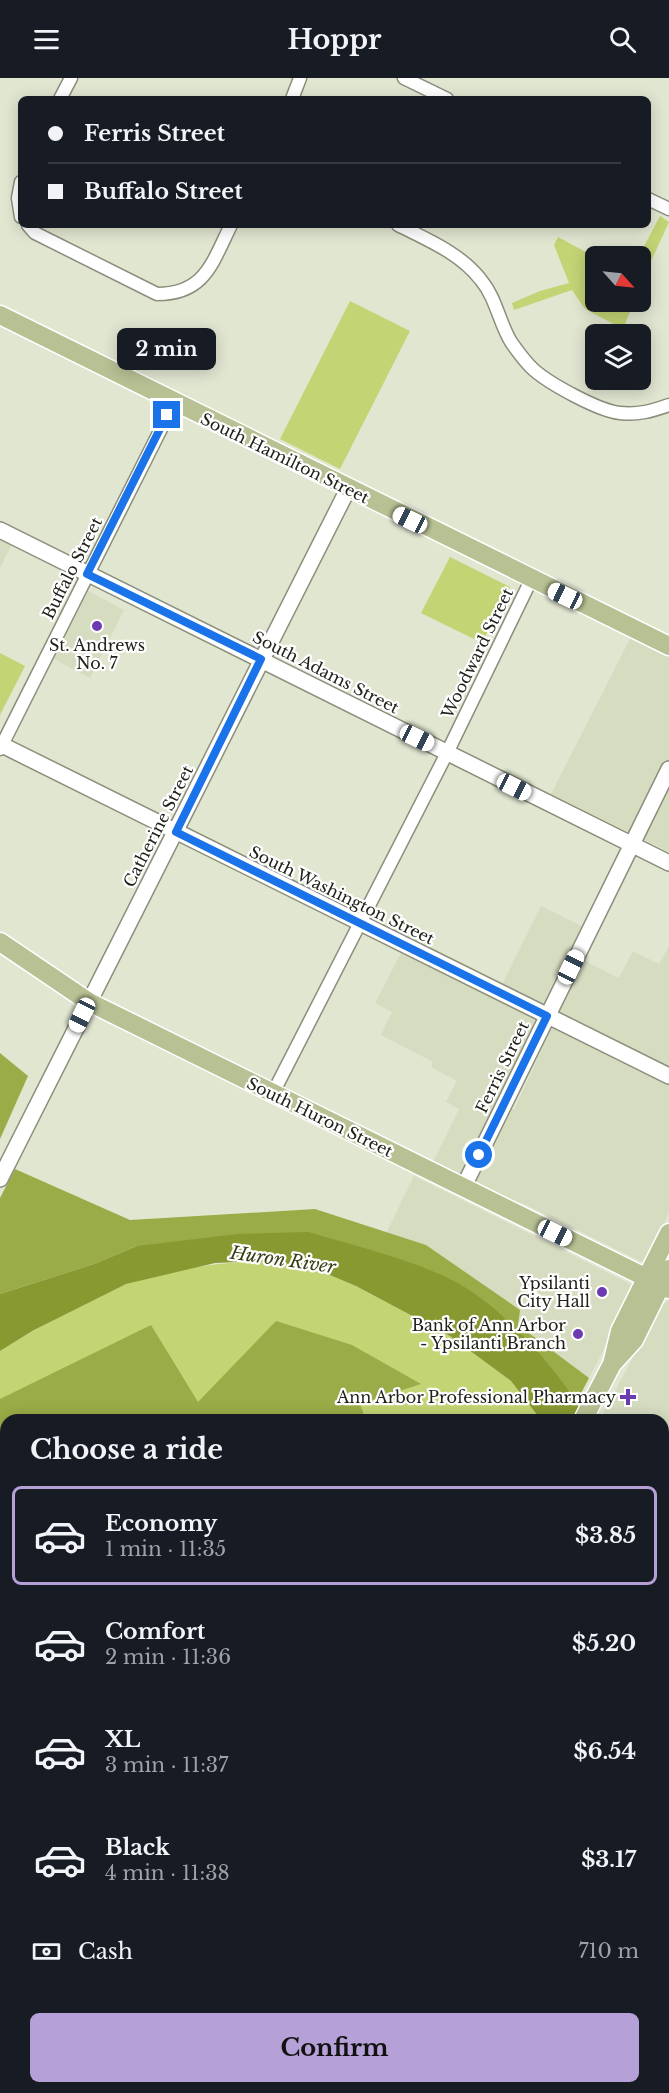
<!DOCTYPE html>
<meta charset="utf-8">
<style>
:root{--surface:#171b24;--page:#242831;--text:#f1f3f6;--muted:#9ea1a6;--line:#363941;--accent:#b5a0d7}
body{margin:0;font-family:"Libre Baskerville",serif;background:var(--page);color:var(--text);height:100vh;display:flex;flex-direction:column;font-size:22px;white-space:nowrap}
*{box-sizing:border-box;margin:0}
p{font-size:20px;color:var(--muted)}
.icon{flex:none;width:33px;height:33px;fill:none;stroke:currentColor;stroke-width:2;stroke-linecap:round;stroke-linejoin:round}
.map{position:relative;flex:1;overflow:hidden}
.panel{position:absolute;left:0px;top:1336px;width:669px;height:680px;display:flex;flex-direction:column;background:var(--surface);border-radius:18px 18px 0 0;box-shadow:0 3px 15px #0003}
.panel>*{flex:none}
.hud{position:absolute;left:18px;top:18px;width:633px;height:132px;border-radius:9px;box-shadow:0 3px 15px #0003;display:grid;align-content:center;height:132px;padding:0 30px;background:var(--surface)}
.needle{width:39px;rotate:117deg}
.tools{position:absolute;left:585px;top:168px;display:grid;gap:12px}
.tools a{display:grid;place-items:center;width:66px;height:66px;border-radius:9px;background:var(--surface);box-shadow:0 3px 15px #0003;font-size:30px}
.end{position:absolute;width:27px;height:27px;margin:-14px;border:8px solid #1a73e8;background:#fff;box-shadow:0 0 0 3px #fff}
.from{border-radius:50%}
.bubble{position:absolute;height:42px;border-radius:9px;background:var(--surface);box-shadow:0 3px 15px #0003;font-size:20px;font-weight:700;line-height:42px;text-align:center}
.car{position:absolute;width:18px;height:36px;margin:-18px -9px;border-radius:8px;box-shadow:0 0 4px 2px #0007;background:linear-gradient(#fff 24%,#345 0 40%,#fff 0 76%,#345 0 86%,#fff 0)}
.hud b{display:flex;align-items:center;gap:21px;height:57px;font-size:22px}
.hud b+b{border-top:2px solid var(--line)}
.hud i{width:15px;height:15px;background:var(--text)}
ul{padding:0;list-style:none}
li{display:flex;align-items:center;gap:18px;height:99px;margin:0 12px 9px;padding:0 18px;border:3px solid transparent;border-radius:9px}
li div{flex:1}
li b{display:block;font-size:22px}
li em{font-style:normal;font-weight:700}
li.on{border-color:var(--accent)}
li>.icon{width:54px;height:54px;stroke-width:1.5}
h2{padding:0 30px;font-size:27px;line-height:72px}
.pay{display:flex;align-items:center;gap:15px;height:66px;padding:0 30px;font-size:22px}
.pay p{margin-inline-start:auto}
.button{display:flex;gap:12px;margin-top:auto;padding:12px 30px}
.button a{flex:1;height:69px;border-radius:9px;background:var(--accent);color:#111;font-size:24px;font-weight:700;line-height:69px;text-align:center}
header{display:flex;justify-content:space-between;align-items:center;height:78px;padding:0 30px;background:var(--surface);font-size:27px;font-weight:700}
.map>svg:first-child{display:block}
</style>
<header><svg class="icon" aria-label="menu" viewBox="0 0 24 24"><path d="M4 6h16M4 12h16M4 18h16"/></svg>Hoppr<svg class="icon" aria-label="search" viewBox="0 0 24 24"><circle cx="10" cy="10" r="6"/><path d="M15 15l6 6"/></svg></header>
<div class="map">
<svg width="669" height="2015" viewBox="0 0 669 2015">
<rect width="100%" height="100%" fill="#e1e6d1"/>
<g fill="#d6dcc0">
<path d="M0 460 12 466 0 490Z"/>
<path d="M88 513 124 532 90 600 54 581Z"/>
<path d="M631 559 669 578V774L551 716Z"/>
<path d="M541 828 583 849 497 1023 514 1032 583 882 619 900 633 873 659 886 669 868V1134L646 1186 524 1126 488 1115 432 1086 459 1031 446 1024 457 1003 431 989 433 984 381 957 392 934 375 925 401 875 495 921Z"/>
<path d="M414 1098 630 1206 631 1212 627 1227 576 1325 569 1315 453 1203 377 1174Z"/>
<path d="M669 1222V1411L663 1408V1342H602V1337L661 1228Z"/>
<path d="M85 2010H226L224 2015H82Z"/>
<path d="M282 2010H510L507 2015H292Z"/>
</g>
<g fill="#c2d474">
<path d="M660 138 669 144 641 205 639 178Z"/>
<path d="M558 159 595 179 596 224H634L623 251 585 231 572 212 514 232 512 225 540 213 569 205 554 167Z"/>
<path d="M350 223 410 253 340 391 280 361Z"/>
<path d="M450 479 510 509 482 565 421 535Z"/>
<path d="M0 575 25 588 0 637Z"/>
<path d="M256 1183 313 1190 356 1208 450 1258 511 1303 541 1342H366L359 1326 420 1306 198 1324 0 1321V1273C36 1251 86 1221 126 1206 167 1192 213 1185 256 1183Z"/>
<path d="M663 1408 669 1411V1636L663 1630Z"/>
</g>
<g fill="#9aac47">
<path d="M0 975 28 998 0 1061Z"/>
<path d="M15 1091 130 1142 315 1131 426 1167 520 1232 518 1247 589 1300 576 1325 569 1315 453 1203 377 1174 137 1168 94 1186 0 1216V1120Z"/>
<path d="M276 1243 352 1267 421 1306 360 1326 366 1342H6V1860L0 1856V1321L151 1247 198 1324Z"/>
<path d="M669 1358V1427L664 1424 663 1363Z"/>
<path d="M669 1564V1636L663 1630V1568Z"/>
<path d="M663 1722 669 1725V1756L667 1755 663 1762Z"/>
</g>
<g fill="#889931">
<path d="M308 1154C356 1168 407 1180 452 1202 502 1227 560 1293 587 1342H541L511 1303 450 1258 356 1208 313 1190 256 1183 215 1185 126 1206 34 1252 0 1273V1216L94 1186 137 1168 238 1156Z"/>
<path d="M663 1630 669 1636V1725L663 1722Z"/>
</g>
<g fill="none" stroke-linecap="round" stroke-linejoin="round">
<defs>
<g id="minor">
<path d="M404 0 447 21"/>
<path d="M60 21 71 0"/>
<path d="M292 21 300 0"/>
<path d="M21 104 18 120 21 139"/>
<path d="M648 121 669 131"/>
<path d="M28 147 35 155 157 216C205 216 212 185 231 147"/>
<path d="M398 147C428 162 460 175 481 202 496 220 499 244 511 264 518 274 525 284 534 292 550 306 599 333 620 335 638 337 652 333 669 327"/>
<path d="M0 671 174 325"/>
<path d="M273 1015 447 675 531 502"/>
<path d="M0 1889 6 1892"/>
<path d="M589 2010 594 2013"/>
<path d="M82 2015 85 2010"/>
</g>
<g id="tertiary">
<path d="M0 452 669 785"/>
<path d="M0 666 669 998"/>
<path d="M0 1101 348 411"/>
<path d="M463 1110 669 691"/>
<path d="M663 1861 669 1864"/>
<path d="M663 1883 669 1886"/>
</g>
<g id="primary">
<path d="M0 237 669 568"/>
<path d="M0 864 89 924 669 1211"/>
<path d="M614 1284 634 1262 669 1191"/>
<path d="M583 1342 612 1286 620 1253 669 1155"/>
<path d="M253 2015 255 2010"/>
</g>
</defs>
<use href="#minor" stroke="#8a8e7b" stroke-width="15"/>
<use href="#tertiary" stroke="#8a8e7b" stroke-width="18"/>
<use href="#primary" stroke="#fff" stroke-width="21"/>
<use href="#minor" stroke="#fff" stroke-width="12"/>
<use href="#tertiary" stroke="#fff" stroke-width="15"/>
<use href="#primary" stroke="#b8c194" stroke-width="18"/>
</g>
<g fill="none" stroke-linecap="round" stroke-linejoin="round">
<path stroke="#1a73e8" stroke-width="8" d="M167 337 87 496 261 581 176 754 547 938 479 1077"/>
</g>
<g fill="#6c3bb2" stroke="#fff" stroke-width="2">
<circle cx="97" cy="548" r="6"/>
<circle cx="602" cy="1214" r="6"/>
<circle cx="578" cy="1256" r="6"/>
<path d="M625 1310h6v6h6v6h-6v6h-6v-6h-6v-6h6z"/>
</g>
<g text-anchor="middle" stroke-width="4.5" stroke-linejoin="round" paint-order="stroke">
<g font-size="16" fill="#20221a" stroke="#fff">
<text transform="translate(285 380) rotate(26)" y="6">South Hamilton Street</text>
<text transform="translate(72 490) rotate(-63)" y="6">Buffalo Street</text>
<text transform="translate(477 575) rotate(-64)" y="6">Woodward Street</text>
<text transform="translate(326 594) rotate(27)" y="6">South Adams Street</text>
<text transform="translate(158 748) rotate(-63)" y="6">Catherine Street</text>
<text transform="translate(342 817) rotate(26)" y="6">South Washington Street</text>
<text transform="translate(502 989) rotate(-64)" y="6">Ferris Street</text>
<text transform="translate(320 1039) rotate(26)" y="6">South Huron Street</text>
</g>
<g font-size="16" fill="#20221a" stroke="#fff" text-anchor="end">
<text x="97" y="573" text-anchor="middle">St. Andrews<tspan x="97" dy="18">No. 7</tspan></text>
<text x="590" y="1211">Ypsilanti<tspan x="590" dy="18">City Hall</tspan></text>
<text x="566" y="1253">Bank of Ann Arbor<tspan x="566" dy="18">- Ypsilanti Branch</tspan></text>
<text x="616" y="1325">Ann Arbor Professional Pharmacy</text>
</g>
<g font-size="18" font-style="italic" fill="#373e14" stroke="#fff">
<text transform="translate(283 1182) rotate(8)" y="6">Huron River</text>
</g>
</g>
</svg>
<div class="tools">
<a><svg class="needle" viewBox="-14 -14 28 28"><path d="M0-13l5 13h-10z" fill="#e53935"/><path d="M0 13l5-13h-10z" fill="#9ea1a6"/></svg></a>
<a><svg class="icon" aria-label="layers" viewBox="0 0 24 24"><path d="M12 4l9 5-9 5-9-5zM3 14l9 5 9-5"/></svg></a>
</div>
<i class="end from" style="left:479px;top:1077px"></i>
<i class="end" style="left:167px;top:337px"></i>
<div class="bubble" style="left:117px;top:250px;width:99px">2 min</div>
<i class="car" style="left:410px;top:442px;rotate:296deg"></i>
<i class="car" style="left:565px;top:518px;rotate:295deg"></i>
<i class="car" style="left:417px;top:660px;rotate:116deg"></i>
<i class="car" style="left:514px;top:709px;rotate:117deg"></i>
<i class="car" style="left:571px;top:889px;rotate:26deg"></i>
<i class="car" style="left:82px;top:937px;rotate:206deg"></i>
<i class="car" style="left:555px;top:1155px;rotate:116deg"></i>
<div class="hud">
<b><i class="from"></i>Ferris Street</b>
<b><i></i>Buffalo Street</b>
</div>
<section class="panel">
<h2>Choose a ride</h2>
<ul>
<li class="on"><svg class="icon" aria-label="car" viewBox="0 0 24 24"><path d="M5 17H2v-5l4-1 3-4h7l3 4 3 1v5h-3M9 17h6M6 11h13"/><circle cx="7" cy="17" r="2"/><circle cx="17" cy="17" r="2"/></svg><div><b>Economy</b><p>1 min · 11:35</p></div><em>$3.85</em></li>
<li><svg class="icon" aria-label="car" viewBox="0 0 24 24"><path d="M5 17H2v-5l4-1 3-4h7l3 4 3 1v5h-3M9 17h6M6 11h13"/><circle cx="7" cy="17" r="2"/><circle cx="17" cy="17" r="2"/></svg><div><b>Comfort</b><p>2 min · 11:36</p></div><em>$5.20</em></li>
<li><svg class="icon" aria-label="car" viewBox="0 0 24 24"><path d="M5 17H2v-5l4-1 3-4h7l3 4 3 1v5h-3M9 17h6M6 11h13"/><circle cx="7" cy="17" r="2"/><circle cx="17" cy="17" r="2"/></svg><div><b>XL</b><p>3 min · 11:37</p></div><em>$6.54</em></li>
<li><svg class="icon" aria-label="car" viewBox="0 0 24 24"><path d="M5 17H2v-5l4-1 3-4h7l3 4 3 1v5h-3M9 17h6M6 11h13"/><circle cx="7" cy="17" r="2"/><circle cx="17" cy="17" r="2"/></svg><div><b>Black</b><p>4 min · 11:38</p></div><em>$3.17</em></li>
</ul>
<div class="pay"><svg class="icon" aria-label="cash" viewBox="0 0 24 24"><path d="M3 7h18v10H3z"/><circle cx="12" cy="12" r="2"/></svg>Cash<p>710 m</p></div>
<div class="button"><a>Confirm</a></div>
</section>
</div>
